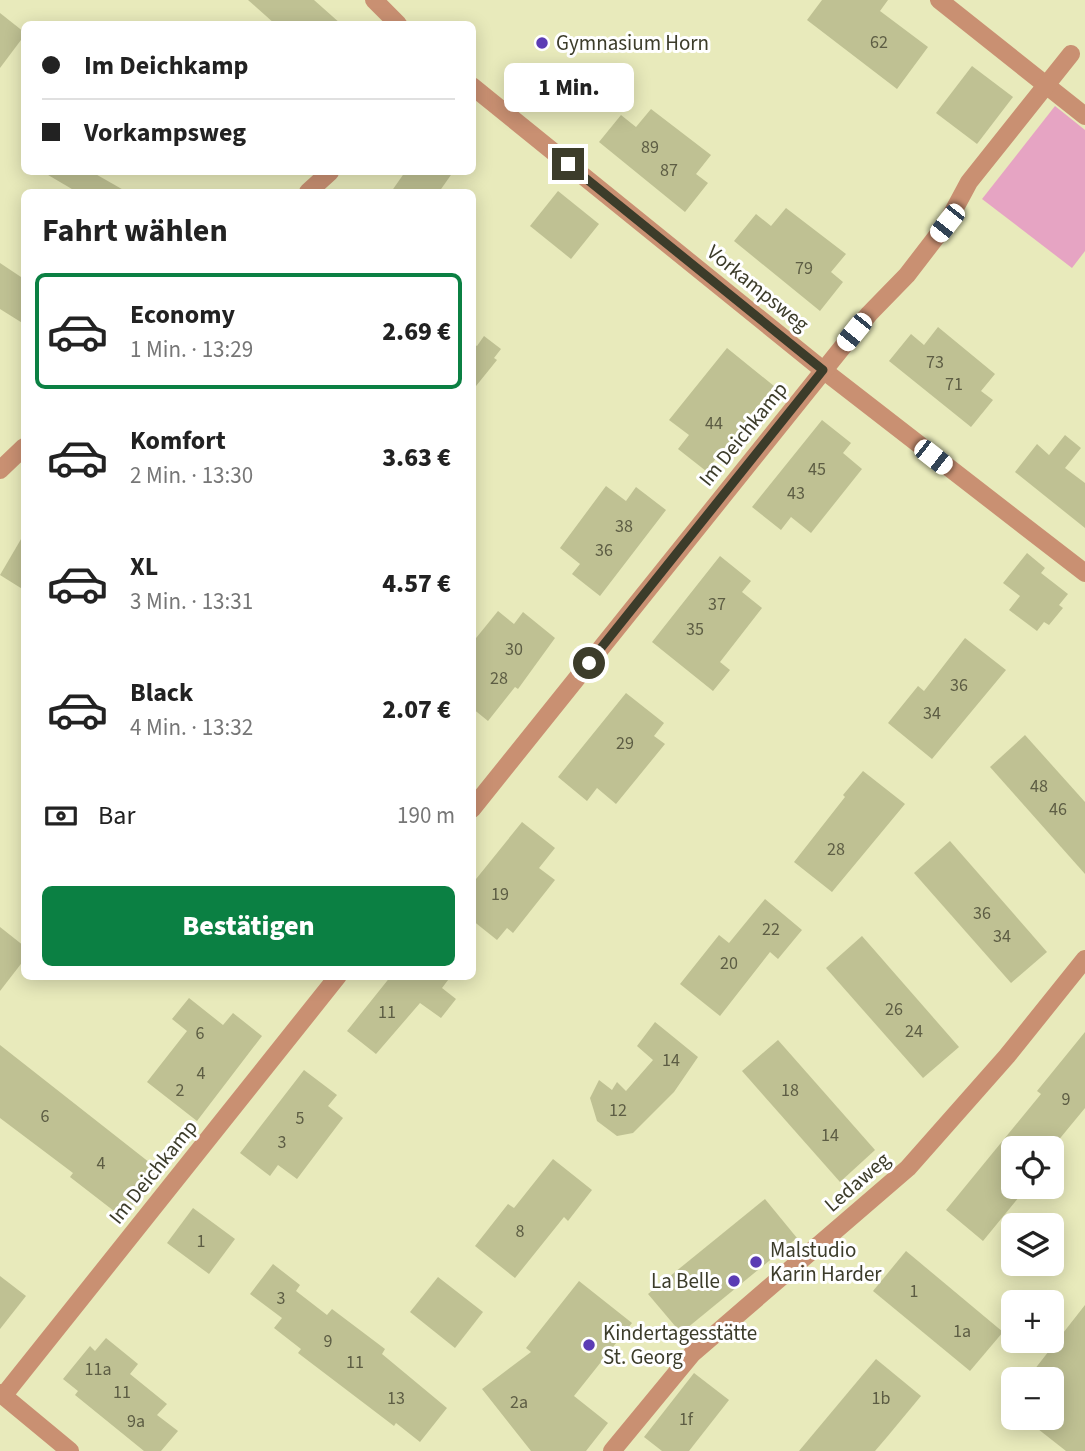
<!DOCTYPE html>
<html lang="de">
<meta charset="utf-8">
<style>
:root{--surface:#fff;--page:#f2f2f2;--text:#222;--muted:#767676;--line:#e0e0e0;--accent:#0b8043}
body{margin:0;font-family:"Source Sans 3",sans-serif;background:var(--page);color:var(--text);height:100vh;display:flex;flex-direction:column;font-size:26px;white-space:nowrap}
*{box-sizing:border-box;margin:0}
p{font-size:23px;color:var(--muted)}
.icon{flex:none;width:38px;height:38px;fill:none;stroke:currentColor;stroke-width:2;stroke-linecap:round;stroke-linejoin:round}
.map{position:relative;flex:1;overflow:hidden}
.side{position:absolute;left:21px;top:189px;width:455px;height:791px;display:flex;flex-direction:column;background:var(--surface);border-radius:10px;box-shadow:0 4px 18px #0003}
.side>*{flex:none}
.top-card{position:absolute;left:21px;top:21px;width:455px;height:154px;border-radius:10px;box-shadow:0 4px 18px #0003;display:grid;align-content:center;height:154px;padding:0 21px;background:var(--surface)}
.buttons{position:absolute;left:1001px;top:1136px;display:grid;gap:14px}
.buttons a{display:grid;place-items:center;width:63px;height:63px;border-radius:10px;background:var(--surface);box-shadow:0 4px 18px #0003;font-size:35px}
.end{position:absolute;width:32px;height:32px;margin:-16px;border:9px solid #3c3c2a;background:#fff;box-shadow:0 0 0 4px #fff}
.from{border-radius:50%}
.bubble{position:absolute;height:49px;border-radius:10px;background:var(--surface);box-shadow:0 4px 18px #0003;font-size:23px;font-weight:800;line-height:49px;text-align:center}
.car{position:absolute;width:21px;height:42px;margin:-21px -10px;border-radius:9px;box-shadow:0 0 5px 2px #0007;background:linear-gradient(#fff 24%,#345 0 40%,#fff 0 76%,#345 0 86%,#fff 0)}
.top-card b{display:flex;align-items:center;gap:24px;height:66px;font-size:26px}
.top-card b+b{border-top:2px solid var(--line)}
.top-card i{width:18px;height:18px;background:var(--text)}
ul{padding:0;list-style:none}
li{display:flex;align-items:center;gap:21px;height:116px;margin:0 14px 10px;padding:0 7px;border:4px solid transparent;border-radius:10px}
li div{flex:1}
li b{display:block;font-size:26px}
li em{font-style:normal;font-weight:800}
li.on{border-color:var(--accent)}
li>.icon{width:63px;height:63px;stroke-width:1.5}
h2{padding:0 21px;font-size:32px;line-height:84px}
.pay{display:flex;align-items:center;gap:18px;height:77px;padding:0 21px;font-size:26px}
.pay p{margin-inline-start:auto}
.primary-button{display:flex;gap:14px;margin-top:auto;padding:14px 21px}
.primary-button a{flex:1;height:80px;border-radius:10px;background:var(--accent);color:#fff;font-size:28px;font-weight:800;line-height:80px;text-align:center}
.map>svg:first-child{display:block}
</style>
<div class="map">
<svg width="1085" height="1451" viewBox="0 0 1085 1451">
<rect width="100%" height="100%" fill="#e8eabb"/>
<path fill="#e6a4c3" d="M1055 106 1085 130V251L1072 268 982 199Z"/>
<g fill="#bfc193">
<path d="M248 0H314L341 24H275Z"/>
<path d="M822 0H888L880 11 928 47 897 89 807 20Z"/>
<path d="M0 13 24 32V36L0 68Z"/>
<path d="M972 66 1013 97 977 144 936 113Z"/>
<path d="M651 109 711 155 696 174 708 183 685 212 599 142 621 115 636 127Z"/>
<path d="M43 172H92L127 192H77Z"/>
<path d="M405 172H453L439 192H391Z"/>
<path d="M558 191 599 224 571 259 530 226Z"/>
<path d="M786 208 846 254 831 272 843 282 820 311 734 241 756 214 771 226Z"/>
<path d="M0 263 24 279V324L0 309Z"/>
<path d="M938 327 995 374 981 391 993 400 971 427 889 361 911 334 924 345Z"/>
<path d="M484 336 501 349 494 358 497 360 472 391V343L477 346Z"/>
<path d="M727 348 774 386 706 471 678 449 689 435 669 420Z"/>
<path d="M822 420 851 443 843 453 862 469 811 533 791 517 781 530 752 507Z"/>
<path d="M1065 435 1081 448 1065 468 1085 483V528L1015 472 1037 444 1049 455Z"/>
<path d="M606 486 626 501 636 487 666 510 600 596 572 574 580 564 560 548Z"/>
<path d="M24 534V590L0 575Z"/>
<path d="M1027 553 1045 568 1041 573 1068 594 1059 605 1063 608 1049 625 1044 622 1037 631 1009 610 1020 596 1003 583Z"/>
<path d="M720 556 751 581 742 592 762 608 720 662 730 670 713 691 652 642Z"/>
<path d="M498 611 514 624 523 612 555 638 518 689 515 687 488 721 472 708V643Z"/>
<path d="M965 638 1006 670 932 759 888 723 918 686 924 691Z"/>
<path d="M626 693 664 723 654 736 665 744 616 804 597 788 587 801 558 777Z"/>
<path d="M1025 735 1085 802V874L990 767Z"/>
<path d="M863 771 905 804 832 892 794 862 845 797 843 795Z"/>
<path d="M522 822 555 848 539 868 555 880 513 933 507 928 497 940 472 920V884Z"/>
<path d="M950 841 1047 952 1011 983 914 873Z"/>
<path d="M765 899 802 930 778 959 770 952 720 1016 680 984 719 935 729 943Z"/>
<path d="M0 927 24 946V960L0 991Z"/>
<path d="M862 936 959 1047 923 1078 826 968Z"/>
<path d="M391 976H451L442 988 456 999 441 1018 420 1003 376 1054 347 1031Z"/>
<path d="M189 998 223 1025 233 1013 262 1036 197 1121 147 1082 187 1031 172 1019Z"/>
<path d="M655 1022 698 1057 674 1092 633 1133 617 1136 597 1121 590 1098 599 1080 612 1090 617 1082 626 1091 653 1060 637 1046Z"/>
<path d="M1085 1032V1108L1052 1148H1013V1186H1028L983 1241 946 1210 1041 1094 1037 1091Z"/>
<path d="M778 1040 875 1150 840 1182 742 1071Z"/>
<path d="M0 1045 159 1170 123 1218 70 1177 73 1173 0 1118Z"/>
<path d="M304 1070 337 1095 328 1106 343 1118 297 1179 278 1165 270 1176 240 1153Z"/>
<path d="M553 1159 592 1190 568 1221 564 1217 515 1278 475 1246 508 1204 514 1208Z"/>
<path d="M765 1199 797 1238 681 1333 648 1294Z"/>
<path d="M193 1208 235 1239 209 1274 167 1243Z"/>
<path d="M906 1251 1003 1332 970 1371 873 1291Z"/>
<path d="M273 1264 300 1285 296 1291 327 1315 332 1309 385 1349 382 1354 447 1408 420 1442 396 1423 394 1426 298 1353 301 1349 274 1328 282 1318 250 1294Z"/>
<path d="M0 1276 26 1296 0 1329Z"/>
<path d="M438 1277 483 1312 455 1348 410 1312Z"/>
<path d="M579 1281 632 1323 574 1396 608 1423 586 1451H531L482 1389 531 1352 526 1348Z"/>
<path d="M1085 1305V1451H1066L1024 1418H1052V1379H1027Z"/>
<path d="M106 1338 138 1364 130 1374 167 1404 157 1415 178 1431 161 1451H144L75 1395 78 1391 63 1379 90 1346 95 1351Z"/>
<path d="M876 1359 921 1396 887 1437 875 1451H799Z"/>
<path d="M694 1373 729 1400 689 1451H662L644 1437Z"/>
</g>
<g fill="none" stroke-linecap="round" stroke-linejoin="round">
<g stroke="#c99072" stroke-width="18">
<path d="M374 0 398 24"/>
<path d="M939 0 1085 116"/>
<path d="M472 86 823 370 1085 573"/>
<path d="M308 192 330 172"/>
<path d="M0 470 24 447"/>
<path d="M472 809 869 314 907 275 947 223 969 182 1071 54"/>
<path d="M0 1393 70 1451"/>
<path d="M4 1395 338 976"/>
<path d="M612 1451 692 1354 908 1168 1007 1056 1085 959"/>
</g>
</g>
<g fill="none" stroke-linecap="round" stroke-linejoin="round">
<path stroke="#3c3c2a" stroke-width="9" d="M568 164 823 370 589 663"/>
</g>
<g fill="#5b3cb4" stroke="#fff" stroke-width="2.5">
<circle cx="542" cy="43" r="7"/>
<circle cx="756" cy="1262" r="7"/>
<circle cx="734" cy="1281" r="7"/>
<circle cx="589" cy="1345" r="7"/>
</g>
<g text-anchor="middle" stroke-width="6" stroke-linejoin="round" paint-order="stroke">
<g font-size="18" fill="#5d5d44">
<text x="879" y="48">62</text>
<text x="650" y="153">89</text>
<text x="669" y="176">87</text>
<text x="804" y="274">79</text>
<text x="935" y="368">73</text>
<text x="954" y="390">71</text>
<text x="714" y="429">44</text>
<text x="817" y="475">45</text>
<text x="796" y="499">43</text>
<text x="624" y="532">38</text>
<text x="604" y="556">36</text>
<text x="717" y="610">37</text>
<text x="695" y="635">35</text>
<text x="514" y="655">30</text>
<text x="499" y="684">28</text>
<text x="959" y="691">36</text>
<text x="932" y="719">34</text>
<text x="625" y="749">29</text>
<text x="1039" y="792">48</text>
<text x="1058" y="815">46</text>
<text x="836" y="855">28</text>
<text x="500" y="900">19</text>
<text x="982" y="919">36</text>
<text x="771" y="935">22</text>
<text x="1002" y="942">34</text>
<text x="729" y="969">20</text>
<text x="894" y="1015">26</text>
<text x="387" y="1018">11</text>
<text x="914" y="1037">24</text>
<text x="200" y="1039">6</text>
<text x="671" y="1066">14</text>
<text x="201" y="1079">4</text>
<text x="180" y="1096">2</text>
<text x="790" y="1096">18</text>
<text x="1066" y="1105">9</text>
<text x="618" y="1116">12</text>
<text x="45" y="1122">6</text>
<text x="300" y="1124">5</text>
<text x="830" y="1141">14</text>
<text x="282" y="1148">3</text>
<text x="101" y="1169">4</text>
<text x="520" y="1237">8</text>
<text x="201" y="1247">1</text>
<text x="914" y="1297">1</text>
<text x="281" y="1304">3</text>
<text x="962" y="1337">1a</text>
<text x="328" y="1347">9</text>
<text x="355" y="1368">11</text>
<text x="98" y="1375">11a</text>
<text x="122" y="1398">11</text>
<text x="396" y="1404">13</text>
<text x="881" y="1404">1b</text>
<text x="519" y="1408">2a</text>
<text x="686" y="1425">1f</text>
<text x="136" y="1427">9a</text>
</g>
<g font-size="21" fill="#3c3c2a" stroke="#fff" text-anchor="start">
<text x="556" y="50">Gymnasium Horn</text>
<text x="770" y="1257">Malstudio<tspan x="770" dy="24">Karin Harder</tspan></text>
<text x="720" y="1288" text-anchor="end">La Belle</text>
<text x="603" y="1340">Kindertagesstätte<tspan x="603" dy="24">St. Georg</tspan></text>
</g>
<g font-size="21" fill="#3c3c2a" stroke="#fff">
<text transform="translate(758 288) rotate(39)" y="7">Vorkampsweg</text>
<text transform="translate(743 434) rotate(-51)" y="7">Im Deichkamp</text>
<text transform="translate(153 1172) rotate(-51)" y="7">Im Deichkamp</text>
<text transform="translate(857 1182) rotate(-41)" y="7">Ledaweg</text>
</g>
</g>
</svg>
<div class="buttons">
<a><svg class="icon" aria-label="locate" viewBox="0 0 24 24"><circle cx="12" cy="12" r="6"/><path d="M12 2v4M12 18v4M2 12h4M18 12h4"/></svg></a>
<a><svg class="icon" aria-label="layers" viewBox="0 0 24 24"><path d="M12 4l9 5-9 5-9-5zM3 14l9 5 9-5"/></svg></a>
<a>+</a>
<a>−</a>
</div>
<i class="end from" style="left:589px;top:663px"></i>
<i class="end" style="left:568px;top:164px"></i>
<div class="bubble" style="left:504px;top:63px;width:130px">1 Min.</div>
<i class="car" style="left:947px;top:223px;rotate:218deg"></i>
<i class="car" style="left:854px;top:332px;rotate:219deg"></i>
<i class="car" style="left:933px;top:457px;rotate:128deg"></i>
<div class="top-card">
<b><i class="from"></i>Im Deichkamp</b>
<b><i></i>Vorkampsweg</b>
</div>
<section class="side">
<h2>Fahrt wählen</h2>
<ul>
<li class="on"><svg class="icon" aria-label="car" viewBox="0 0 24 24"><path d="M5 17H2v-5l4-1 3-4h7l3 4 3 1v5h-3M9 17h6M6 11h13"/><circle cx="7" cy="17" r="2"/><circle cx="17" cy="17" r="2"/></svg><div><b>Economy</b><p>1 Min. · 13:29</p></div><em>2.69 €</em></li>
<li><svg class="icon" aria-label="car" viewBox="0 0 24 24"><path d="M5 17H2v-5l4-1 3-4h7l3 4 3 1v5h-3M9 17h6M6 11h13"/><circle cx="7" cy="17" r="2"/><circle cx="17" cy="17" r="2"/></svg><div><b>Komfort</b><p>2 Min. · 13:30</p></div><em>3.63 €</em></li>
<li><svg class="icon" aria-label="car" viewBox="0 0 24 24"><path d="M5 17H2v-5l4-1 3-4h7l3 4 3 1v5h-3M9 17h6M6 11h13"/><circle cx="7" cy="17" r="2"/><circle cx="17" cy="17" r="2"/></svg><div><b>XL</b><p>3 Min. · 13:31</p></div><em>4.57 €</em></li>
<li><svg class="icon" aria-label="car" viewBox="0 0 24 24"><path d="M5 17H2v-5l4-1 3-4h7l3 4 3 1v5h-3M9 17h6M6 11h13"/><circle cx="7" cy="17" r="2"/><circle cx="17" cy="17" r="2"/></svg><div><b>Black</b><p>4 Min. · 13:32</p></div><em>2.07 €</em></li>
</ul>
<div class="pay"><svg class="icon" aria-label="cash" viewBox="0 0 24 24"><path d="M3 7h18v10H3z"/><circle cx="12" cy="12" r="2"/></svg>Bar<p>190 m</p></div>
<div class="primary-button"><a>Bestätigen</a></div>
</section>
</div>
